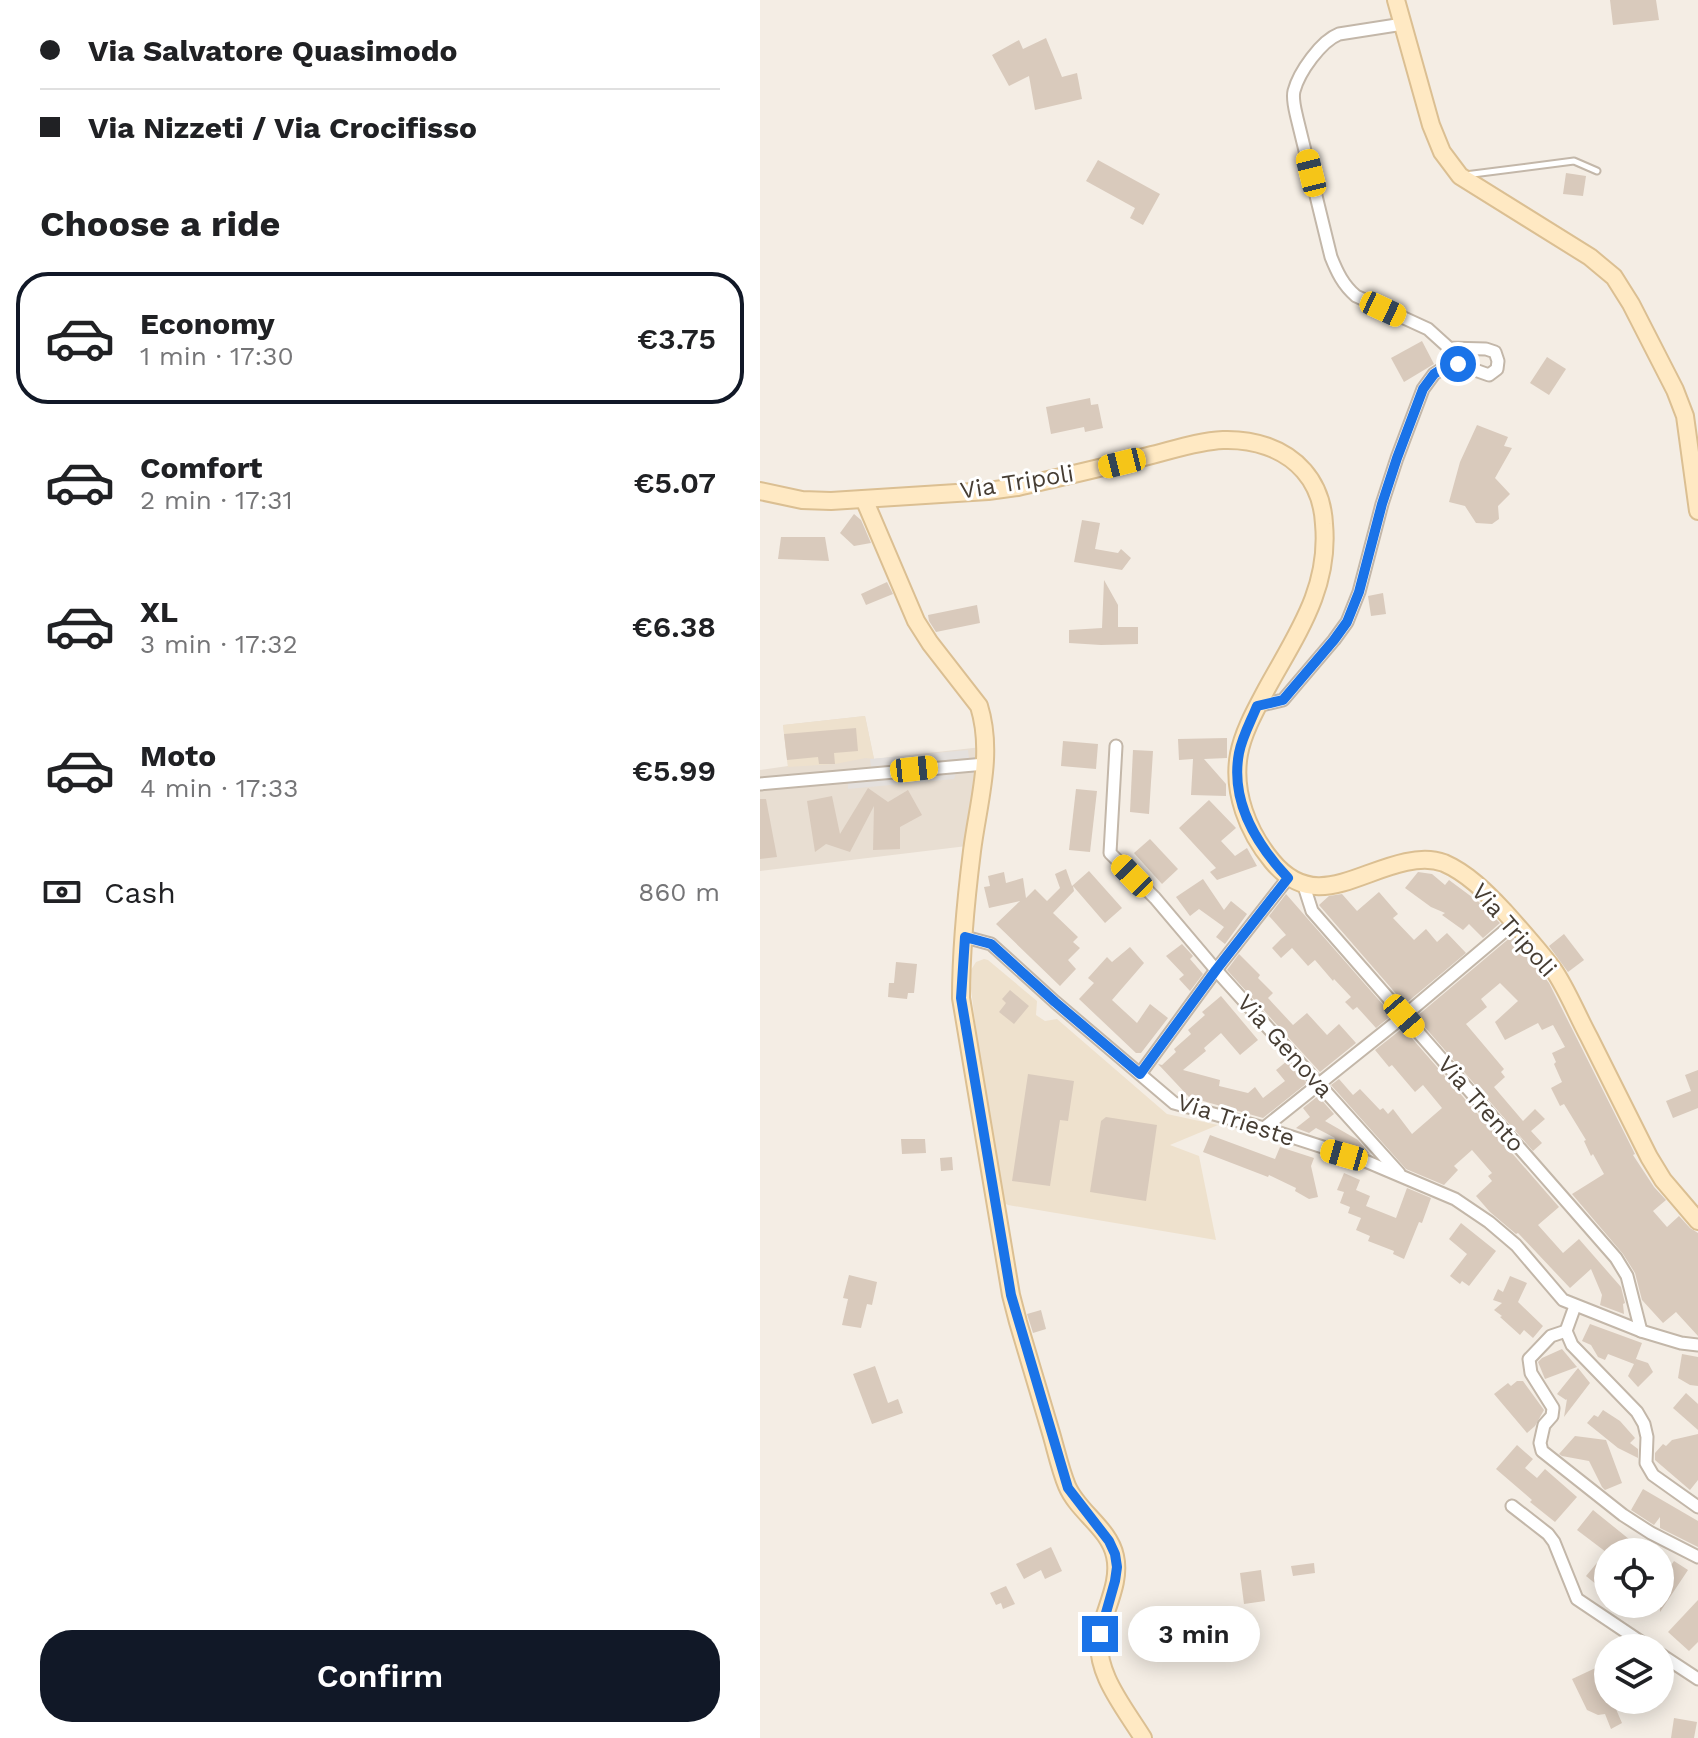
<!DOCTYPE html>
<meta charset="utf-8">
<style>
:root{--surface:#fff;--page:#f2f2f2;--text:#202124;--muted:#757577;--line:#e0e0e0;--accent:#111827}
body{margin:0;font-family:"Work Sans",sans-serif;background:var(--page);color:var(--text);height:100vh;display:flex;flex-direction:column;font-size:30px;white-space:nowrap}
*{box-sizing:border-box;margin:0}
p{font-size:26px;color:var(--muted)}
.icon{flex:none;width:44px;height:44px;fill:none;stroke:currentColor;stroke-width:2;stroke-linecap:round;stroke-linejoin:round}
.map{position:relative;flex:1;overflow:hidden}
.sheet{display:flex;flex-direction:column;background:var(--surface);width:760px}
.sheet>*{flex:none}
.guide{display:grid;align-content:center;height:176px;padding:0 40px;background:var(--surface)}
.controls{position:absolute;left:834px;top:1538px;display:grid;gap:16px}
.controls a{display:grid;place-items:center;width:80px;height:80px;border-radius:50%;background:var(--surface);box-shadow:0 4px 20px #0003;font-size:40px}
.end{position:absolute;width:36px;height:36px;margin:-18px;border:10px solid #1a73e8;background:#fff;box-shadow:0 0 0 4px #fff}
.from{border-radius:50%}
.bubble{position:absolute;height:56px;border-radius:28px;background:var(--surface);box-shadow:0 4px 20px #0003;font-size:26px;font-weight:600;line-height:56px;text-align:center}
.car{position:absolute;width:24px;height:48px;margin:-24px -12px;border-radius:10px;box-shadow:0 0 6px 2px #0007;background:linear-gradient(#f5c518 24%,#345 0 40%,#f5c518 0 76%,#345 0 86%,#f5c518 0)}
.guide b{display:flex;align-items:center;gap:28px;height:76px;font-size:30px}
.guide b+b{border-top:2px solid var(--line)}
.guide i{width:20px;height:20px;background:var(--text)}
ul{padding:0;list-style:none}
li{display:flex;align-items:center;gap:24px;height:132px;margin:0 16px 12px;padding:0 24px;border:4px solid transparent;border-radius:32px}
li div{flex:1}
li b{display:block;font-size:30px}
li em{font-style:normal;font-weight:600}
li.active{border-color:var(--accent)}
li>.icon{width:72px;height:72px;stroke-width:1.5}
h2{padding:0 40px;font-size:36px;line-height:96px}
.pay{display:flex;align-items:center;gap:20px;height:88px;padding:0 40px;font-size:30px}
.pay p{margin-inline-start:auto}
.action{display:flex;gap:16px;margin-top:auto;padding:16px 40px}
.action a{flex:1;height:92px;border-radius:32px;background:var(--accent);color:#fff;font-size:32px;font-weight:600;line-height:92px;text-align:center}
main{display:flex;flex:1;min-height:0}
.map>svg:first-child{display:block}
</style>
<main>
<section class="sheet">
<div class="guide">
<b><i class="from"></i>Via Salvatore Quasimodo</b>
<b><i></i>Via Nizzeti / Via Crocifisso</b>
</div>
<h2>Choose a ride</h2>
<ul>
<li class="active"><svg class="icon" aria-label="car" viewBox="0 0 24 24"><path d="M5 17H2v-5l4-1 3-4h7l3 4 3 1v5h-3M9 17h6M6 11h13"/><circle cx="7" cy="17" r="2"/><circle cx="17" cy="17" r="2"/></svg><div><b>Economy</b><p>1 min · 17:30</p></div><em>€3.75</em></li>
<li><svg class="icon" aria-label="car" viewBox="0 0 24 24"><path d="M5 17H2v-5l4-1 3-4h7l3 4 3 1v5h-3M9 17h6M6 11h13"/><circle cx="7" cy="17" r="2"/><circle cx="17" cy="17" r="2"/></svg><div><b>Comfort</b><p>2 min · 17:31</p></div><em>€5.07</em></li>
<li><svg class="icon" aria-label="car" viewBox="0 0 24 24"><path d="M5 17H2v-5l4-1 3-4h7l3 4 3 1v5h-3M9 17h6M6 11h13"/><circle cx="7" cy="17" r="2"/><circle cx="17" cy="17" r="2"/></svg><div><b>XL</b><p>3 min · 17:32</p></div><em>€6.38</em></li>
<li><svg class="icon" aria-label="car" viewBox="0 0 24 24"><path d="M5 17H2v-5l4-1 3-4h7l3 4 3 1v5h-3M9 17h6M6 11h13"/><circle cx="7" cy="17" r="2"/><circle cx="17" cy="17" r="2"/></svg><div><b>Moto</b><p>4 min · 17:33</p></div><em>€5.99</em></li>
</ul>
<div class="pay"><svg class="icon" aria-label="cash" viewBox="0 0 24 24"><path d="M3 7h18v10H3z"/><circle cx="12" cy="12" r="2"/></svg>Cash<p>860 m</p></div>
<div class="action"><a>Confirm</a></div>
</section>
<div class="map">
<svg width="938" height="1738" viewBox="0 0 938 1738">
<rect width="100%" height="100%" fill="#f4ede4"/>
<path fill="#e8ded2" d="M105 716 114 759 222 747 207 846 0 871V770L28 766 23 725Z"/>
<g fill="#eee1cd">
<path d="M105 716 114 759 106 758 75 764 28 767 23 725Z"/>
<path d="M224 959 228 960 277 1001 276 1015 285 1021 297 1019 407 1114 458 1125 410 1145 439 1156 456 1240 248 1205 242 1202 221 1070 209 973 216 962Z"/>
</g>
<g fill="#e4e0dd">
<path d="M208 750 209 758 111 767 110 759Z"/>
<path d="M198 769 194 779 88 789V779Z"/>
</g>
<g fill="#d9cabc">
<path d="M850 0H896L899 20 853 25Z"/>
<path d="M286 38 302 77 317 73 322 99 275 110 269 76 249 86 232 55 259 40 263 49Z"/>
<path d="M338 160 400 194 383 225 370 218 375 208 326 181Z"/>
<path d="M806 173 826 176 823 196 803 194Z"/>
<path d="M662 341 674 364 644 382 631 358Z"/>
<path d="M787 357 806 369 789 395 770 383Z"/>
<path d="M330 398 331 405 338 404 343 428 325 432 324 427 291 434 286 407Z"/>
<path d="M717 425 748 437 744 446 752 448 735 478 750 494 738 506 739 519 732 524 716 523 705 506 689 502 700 462Z"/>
<path d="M94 514 101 520 111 543 94 546 80 533Z"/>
<path d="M322 520 340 523 335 549 358 553 361 549 371 558 362 570 314 562Z"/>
<path d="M21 537H65L69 561 18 559Z"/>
<path d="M344 580 358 605V627H378V644L341 645 309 643V630L342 628Z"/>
<path d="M127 582 133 594 106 605 101 594Z"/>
<path d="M623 593 626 614 611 616 608 596Z"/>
<path d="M217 605 220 623 176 632 169 621 168 615Z"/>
<path d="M96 728 98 751 74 753 75 764H59L58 757 27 760 24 734Z"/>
<path d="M467 738V758L444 759 466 784V796L431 795 433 759 419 760 418 739Z"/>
<path d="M303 741 338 744 336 769 301 766Z"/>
<path d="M373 750 393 751 389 814 370 812Z"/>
<path d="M108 788 128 802 148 790 162 815 140 827V849L113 850 114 806 90 852 66 844 55 852 47 801 72 796 80 834Z"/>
<path d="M316 789 337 791 330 852 309 850Z"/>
<path d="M0 799H6L17 857 0 859Z"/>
<path d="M449 800 476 828 461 841 475 856 487 848 497 866 457 880 450 872 456 868 419 828Z"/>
<path d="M390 839 418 869 402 884 374 853Z"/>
<path d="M306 869 312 886 329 871 362 908 345 923 313 886 314 891 293 913 318 937 313 942 320 948 308 960 316 969 300 986 236 924 260 901 229 908 224 887 230 886 228 876 244 872 246 883 263 878 266 898 275 889 287 901 300 888 295 874Z"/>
<path d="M658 872 672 874 685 885 689 880 720 903 740 923 723 938 709 924 703 930 682 915 685 913 671 907 645 888Z"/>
<path d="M443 879 464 910 471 901 487 914 465 944 456 937 464 927 439 909 430 916 416 897Z"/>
<path d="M619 892 638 914 633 918 654 940 666 929 677 942 687 933 706 953 645 1004 559 905 569 896 582 894 597 911Z"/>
<path d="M526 894 632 1015 616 1028 597 1007 593 1010 585 1002 591 997 574 979 573 981 555 960 548 966 532 948 521 958 512 948 521 939 523 941 521 939 526 935 509 916Z"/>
<path d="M804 934 824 960 808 972 789 946Z"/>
<path d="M752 936 789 983 875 1154 873 1155 894 1187 906 1200 893 1211 907 1227 919 1216 930 1228 938 1233V1336L916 1312 903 1323 882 1300 875 1273 863 1254 812 1194 844 1174 833 1154 831 1156 824 1141 826 1140 804 1104 800 1106 791 1088 802 1082 794 1064 796 1062 792 1053 805 1047 793 1025 782 1030 778 1023 745 1040 735 1022 758 1001 740 983 721 999 727 1007 706 1024 744 1069 741 1072 745 1077 734 1087 763 1121 775 1109 785 1119 771 1131 782 1143 773 1151 656 1017Z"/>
<path d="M422 944 433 956 430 959 443 974 430 991 419 979 424 975 406 956Z"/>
<path d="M370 947 384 963 352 1000 377 1023 390 1004 408 1018 381 1053H376L319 999 334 983 328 978 347 957 352 962Z"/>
<path d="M479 954 500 975 498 978 513 993 508 998 533 1025 547 1013 567 1035 579 1024 596 1043 560 1072 467 970Z"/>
<path d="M136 962 157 964 154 993H148L147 999 128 997 129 983H134Z"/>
<path d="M250 990 269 1006 254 1024 239 1012 246 1003 242 999Z"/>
<path d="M461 996 498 1040 480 1055 461 1033 444 1048 446 1051 423 1070 460 1080 459 1086 488 1093 495 1087 503 1098 525 1081 516 1070 527 1061 547 1083 503 1118 429 1097 398 1064 402 1065 416 1052 414 1049 431 1034 428 1030 445 1015 442 1012Z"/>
<path d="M643 1028 799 1207 778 1225 803 1253 819 1239 861 1287 865 1303 863 1304 864 1314 840 1305 842 1295 831 1269 810 1288 758 1233 756 1234 730 1212 716 1196 732 1181 728 1176 732 1173 712 1150 694 1166 698 1170 684 1185 646 1169 571 1085 579 1079 593 1095 600 1089 620 1110 623 1108 628 1114 633 1109 652 1134 682 1108 663 1085 655 1092 632 1065 629 1067 615 1050Z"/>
<path d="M938 1070V1108L913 1118 906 1101 931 1091 925 1075Z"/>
<path d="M268 1074 314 1081 308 1121 300 1120 290 1186 252 1181Z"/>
<path d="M558 1096 574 1114 565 1121 598 1140 610 1154 573 1141 575 1138 556 1128 549 1133 536 1128 550 1117 543 1108Z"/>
<path d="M346 1117 397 1125 386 1201 330 1192 341 1121Z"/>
<path d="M450 1135 515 1159 520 1147 554 1158 551 1166 558 1197 549 1199 535 1191 536 1188 509 1175 508 1177 443 1152Z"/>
<path d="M141 1139H165L166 1153 142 1154Z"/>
<path d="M192 1157 193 1170 181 1171 180 1158Z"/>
<path d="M584 1173 600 1180 596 1190 610 1196 606 1206 636 1218 647 1188 671 1198 662 1223 659 1222 644 1259 633 1254 634 1251 608 1241 610 1236 596 1230 601 1218 588 1213 590 1207 580 1203 584 1192 577 1190Z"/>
<path d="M701 1223 736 1251 709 1286 702 1281 700 1284 690 1276 707 1254 689 1239Z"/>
<path d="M89 1275 117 1282 112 1305 107 1304 101 1328 82 1325 88 1299 83 1298Z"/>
<path d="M750 1276 767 1283 758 1302 783 1326 773 1338 764 1330 760 1335 740 1317 742 1316 734 1310 742 1303 733 1300 738 1289 743 1292Z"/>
<path d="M281 1310 286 1329 273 1333 267 1314Z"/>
<path d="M830 1324 882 1343 874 1364 876 1359 888 1363 893 1372 878 1387 868 1376 874 1364 848 1354 845 1360 838 1357 831 1345 822 1341Z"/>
<path d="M802 1349 817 1367 785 1379 778 1362 782 1358Z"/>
<path d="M922 1354 938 1357V1386L930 1385 918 1378Z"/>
<path d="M115 1366 128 1403 138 1399 143 1413 112 1424 93 1374Z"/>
<path d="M818 1368 830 1383 804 1417 807 1399 806 1400 797 1394Z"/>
<path d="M757 1381H763L784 1410 775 1426 767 1433 734 1394 748 1383 751 1386Z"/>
<path d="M926 1393 938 1404V1430L913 1408Z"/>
<path d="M843 1410 860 1421 875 1438 870 1443 878 1449V1458L858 1448 827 1423 834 1415 838 1417Z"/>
<path d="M938 1434V1480L930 1490 895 1460V1453L903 1444 906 1446 912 1440Z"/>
<path d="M815 1436 846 1440 862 1483 845 1490 842 1487 829 1461 802 1456 799 1454Z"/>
<path d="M757 1445 773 1459 765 1468 777 1478 785 1469 817 1497 795 1522 770 1502 772 1500 736 1469Z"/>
<path d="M883 1489 938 1521V1547L900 1528V1517L894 1525 871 1510Z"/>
<path d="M833 1510 885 1552H848V1582L842 1589 826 1576 846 1552 817 1530Z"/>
<path d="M291 1547 302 1571 285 1579 281 1570 264 1579 256 1564Z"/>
<path d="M914 1561 928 1570 900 1612V1562L909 1568Z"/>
<path d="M554 1563 555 1573 533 1576 531 1566Z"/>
<path d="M501 1570 505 1601 484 1604 480 1573Z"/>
<path d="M246 1586 255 1604 243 1609 241 1603 236 1605 230 1593Z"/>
<path d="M938 1600V1642L929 1651 908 1632Z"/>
<path d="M842 1665 841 1678 844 1686 848 1689V1700H852L862 1723 851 1729 845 1714 838 1715 827 1710 812 1679Z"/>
<path d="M914 1718 937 1722 934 1738H911Z"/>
</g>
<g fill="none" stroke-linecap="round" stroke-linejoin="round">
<defs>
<path id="lane" d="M705 175 814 161 837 171"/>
<g id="street">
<path d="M497 706 523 700 574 640 587 622 599 592 622 504 637 458 663 389 674 374 685 367 698 364 729 375 737 369 738 361 735 352 726 349 689 348 668 329 596 296C583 285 577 272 571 257L537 118C535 109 532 99 534 91 539 72 561 41 579 34L643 24"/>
<path d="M356 746 350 853 395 898 456 970 639 1173"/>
<path d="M0 784 225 764"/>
<path d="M544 886 552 911 856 1258 867 1276 881 1331"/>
<path d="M205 937 231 944 295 1002 414 1103 504 1128 603 1160 695 1199 729 1222 756 1245 803 1300 881 1331 921 1343 938 1345"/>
<path d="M380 1074 456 970 528 878"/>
<path d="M504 1128 644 1016 754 923"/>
<path d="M815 1306 806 1331 812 1345 877 1412 884 1424 887 1437 886 1463 893 1475 938 1507"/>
<path d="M806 1331 791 1336 769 1359 771 1373 793 1408 792 1416 784 1425 780 1443 782 1451 863 1515 891 1533 938 1557"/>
<path d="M752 1506 788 1534 794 1542 817 1599 890 1648"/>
<path d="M900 1654 938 1679"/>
</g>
<g id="secondary">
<path d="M636 0 671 125 682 152 700 176 830 257 854 277 871 304 915 390 925 416 938 511"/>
<path d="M0 491 42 500 71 501 228 491 258 487C301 477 345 467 388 456 413 450 438 441 463 440 493 439 524 448 544 471 557 486 563 504 564 524 570 589 536 635 506 690 496 709 483 732 479 754 472 792 488 832 512 861 553 911 595 873 646 862 659 859 671 858 684 863 707 873 726 892 743 910 760 929 778 949 793 969 807 989 817 1015 829 1037 849 1077 869 1117 889 1157L903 1180 938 1221"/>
<path d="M104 499 156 621 170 643 219 706C234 754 218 803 212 851 206 899 201 949 201 998L251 1295 258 1322C269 1359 280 1396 291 1433 296 1450 300 1469 307 1486 318 1512 349 1528 355 1556 361 1582 345 1608 340 1633 333 1671 364 1707 383 1738"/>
</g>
</defs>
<use href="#lane" stroke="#c3b7a9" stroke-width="9"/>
<use href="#street" stroke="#c3b7a9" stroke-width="15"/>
<use href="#secondary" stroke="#dbbf92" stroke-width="20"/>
<use href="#lane" stroke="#fff" stroke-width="5"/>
<use href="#street" stroke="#fff" stroke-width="11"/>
<use href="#secondary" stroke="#ffe9c3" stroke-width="16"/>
</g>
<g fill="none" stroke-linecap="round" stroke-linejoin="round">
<path stroke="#1a73e8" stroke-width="10" d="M340 1634 355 1581 357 1567 355 1554 349 1541 308 1488 251 1295 201 998 205 937 231 944 295 1002 380 1074 456 970 528 878C496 844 470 801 479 753 482 737 491 721 497 706L523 700 574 640 587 622 599 592 622 504 637 458 663 389 674 374 685 367 698 364"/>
</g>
<g text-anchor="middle" stroke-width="6" stroke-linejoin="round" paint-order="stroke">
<g font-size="24" fill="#463d33" stroke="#fff">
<text transform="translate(257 482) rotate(-9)" y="8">Via Tripoli</text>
<text transform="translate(754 930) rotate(49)" y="8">Via Tripoli</text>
<text transform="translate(525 1046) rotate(48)" y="8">Via Genova</text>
<text transform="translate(721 1104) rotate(49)" y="8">Via Trento</text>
<text transform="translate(476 1120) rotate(18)" y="8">Via Trieste</text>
</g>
</g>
</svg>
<div class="controls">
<a><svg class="icon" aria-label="locate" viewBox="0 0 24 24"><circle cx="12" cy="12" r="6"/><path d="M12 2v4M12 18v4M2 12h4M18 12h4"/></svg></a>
<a><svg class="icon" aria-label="layers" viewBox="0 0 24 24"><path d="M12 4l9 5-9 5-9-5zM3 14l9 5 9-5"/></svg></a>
</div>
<i class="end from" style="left:698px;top:364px"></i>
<i class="end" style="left:340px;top:1634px"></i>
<div class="bubble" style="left:368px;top:1606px;width:132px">3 min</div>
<i class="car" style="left:551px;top:173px;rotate:346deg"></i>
<i class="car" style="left:623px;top:309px;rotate:115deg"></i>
<i class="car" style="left:362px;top:463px;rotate:256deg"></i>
<i class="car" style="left:154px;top:769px;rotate:84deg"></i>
<i class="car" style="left:372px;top:876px;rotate:316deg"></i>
<i class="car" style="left:644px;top:1016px;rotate:139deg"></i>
<i class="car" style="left:584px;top:1155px;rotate:286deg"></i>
</div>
</main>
